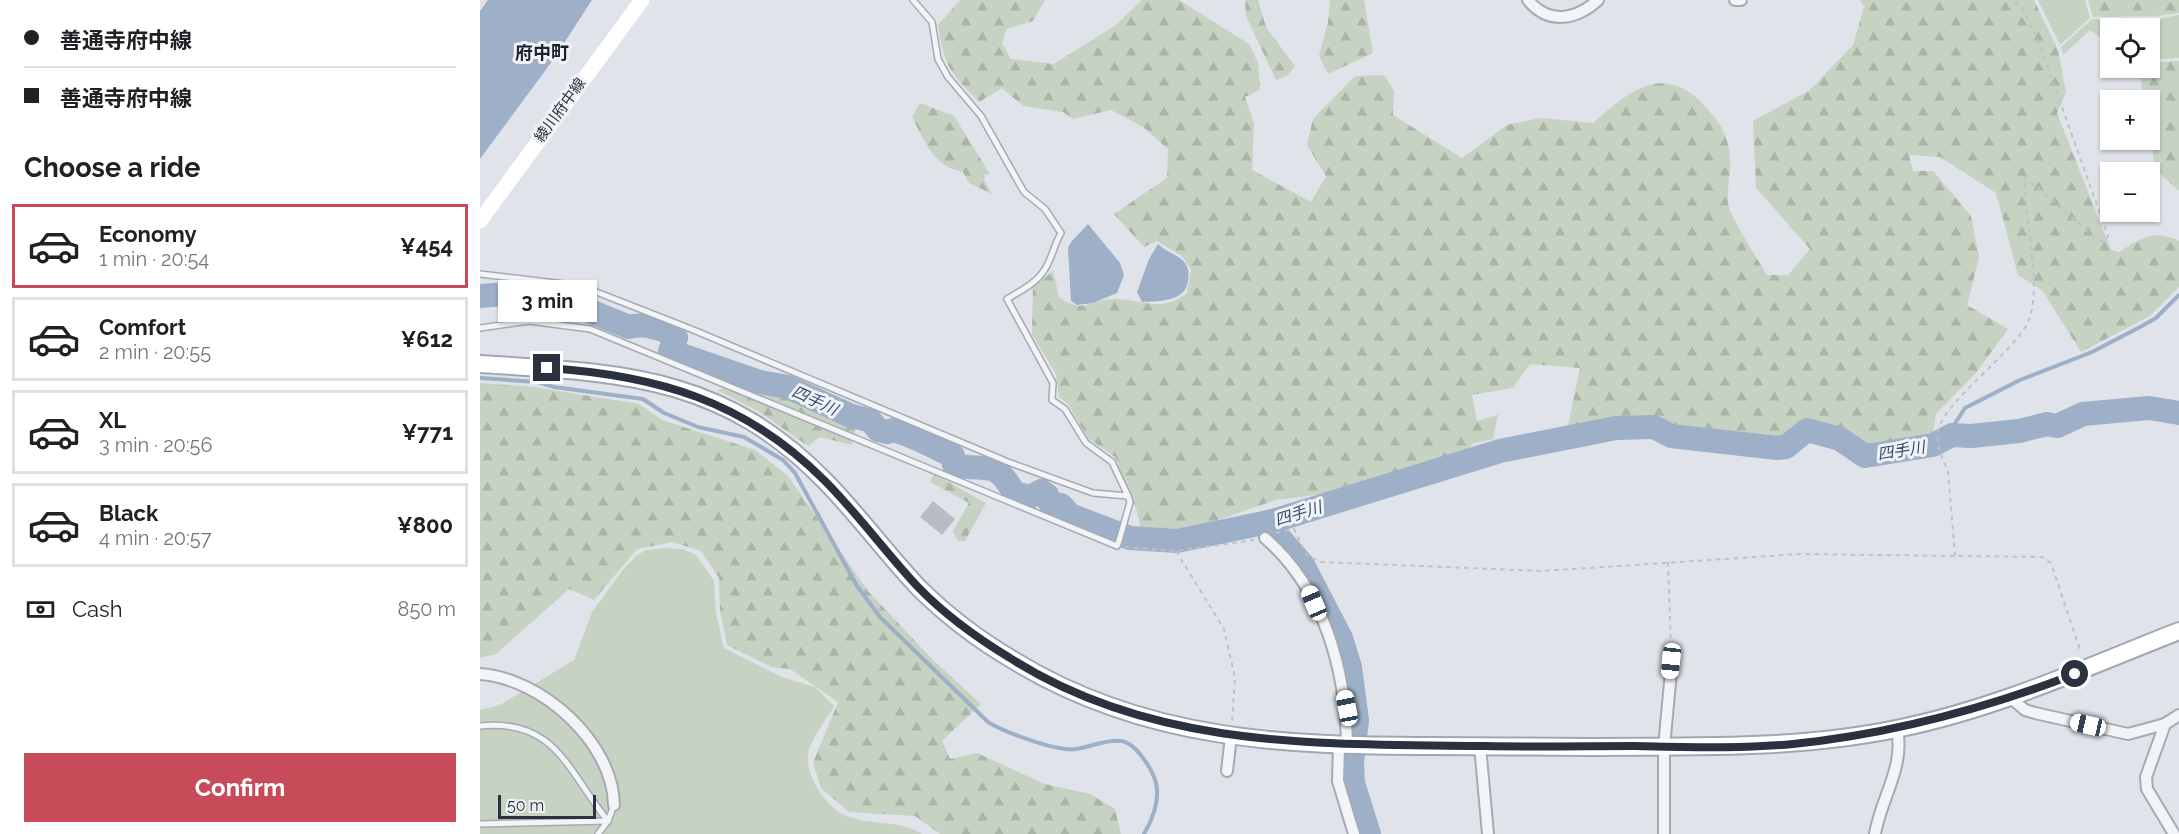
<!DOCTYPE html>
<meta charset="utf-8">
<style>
:root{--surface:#fff;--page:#f6f6f6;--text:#202124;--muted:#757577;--line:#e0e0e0;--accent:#c84b5a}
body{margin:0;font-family:Raleway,"Noto Sans JP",sans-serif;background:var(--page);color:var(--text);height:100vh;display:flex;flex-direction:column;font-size:22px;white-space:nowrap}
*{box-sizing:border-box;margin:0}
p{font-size:20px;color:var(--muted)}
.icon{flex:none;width:33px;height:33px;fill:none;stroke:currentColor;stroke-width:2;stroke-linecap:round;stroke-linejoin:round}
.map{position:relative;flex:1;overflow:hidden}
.sheet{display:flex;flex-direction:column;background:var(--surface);width:480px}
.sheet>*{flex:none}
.hud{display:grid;align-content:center;height:132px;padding:0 24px;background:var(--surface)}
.buttons{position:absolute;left:1620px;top:18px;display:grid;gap:12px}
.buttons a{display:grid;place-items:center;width:60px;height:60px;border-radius:0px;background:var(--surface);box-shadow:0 2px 4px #0004;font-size:30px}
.scale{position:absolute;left:18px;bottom:15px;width:98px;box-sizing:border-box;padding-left:6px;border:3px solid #2a313f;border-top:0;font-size:16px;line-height:21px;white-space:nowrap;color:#2a313f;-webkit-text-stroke:4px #f0f2f6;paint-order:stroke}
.end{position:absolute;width:27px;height:27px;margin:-14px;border:8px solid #2a313f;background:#fff;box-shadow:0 0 0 3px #fff}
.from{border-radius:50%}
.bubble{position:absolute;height:42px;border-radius:0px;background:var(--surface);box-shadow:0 2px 4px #0004;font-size:20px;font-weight:700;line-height:42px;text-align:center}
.car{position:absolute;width:18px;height:36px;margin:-18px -9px;border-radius:8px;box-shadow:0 0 4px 2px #0007;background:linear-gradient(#fff 24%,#345 0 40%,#fff 0 76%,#345 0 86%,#fff 0)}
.hud b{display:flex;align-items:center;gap:21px;height:57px;font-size:22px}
.hud b+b{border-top:2px solid var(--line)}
.hud i{width:15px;height:15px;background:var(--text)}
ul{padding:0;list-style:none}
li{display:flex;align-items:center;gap:18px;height:84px;margin:0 12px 9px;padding:0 12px;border:3px solid var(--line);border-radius:0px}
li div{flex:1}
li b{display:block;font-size:22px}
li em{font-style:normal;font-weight:700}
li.current{border-color:var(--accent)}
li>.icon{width:54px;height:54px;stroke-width:1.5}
h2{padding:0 24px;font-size:27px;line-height:72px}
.pay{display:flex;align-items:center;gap:15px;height:66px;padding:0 24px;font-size:22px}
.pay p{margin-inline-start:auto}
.action{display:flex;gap:12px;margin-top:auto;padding:12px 24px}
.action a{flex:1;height:69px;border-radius:0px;background:var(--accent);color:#fff;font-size:24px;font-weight:700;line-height:69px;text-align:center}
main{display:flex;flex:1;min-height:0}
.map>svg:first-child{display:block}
</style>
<main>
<section class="sheet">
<div class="hud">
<b><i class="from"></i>善通寺府中線</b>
<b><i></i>善通寺府中線</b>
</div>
<h2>Choose a ride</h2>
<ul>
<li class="current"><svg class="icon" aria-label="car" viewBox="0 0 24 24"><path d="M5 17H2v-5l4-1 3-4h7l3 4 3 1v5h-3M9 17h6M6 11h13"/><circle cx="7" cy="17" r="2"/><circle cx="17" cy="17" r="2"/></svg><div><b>Economy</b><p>1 min · 20:54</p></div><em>¥454</em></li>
<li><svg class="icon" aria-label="car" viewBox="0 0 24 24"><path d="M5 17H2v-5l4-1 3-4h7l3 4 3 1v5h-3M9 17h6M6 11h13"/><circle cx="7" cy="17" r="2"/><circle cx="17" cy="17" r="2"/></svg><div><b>Comfort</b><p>2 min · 20:55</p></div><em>¥612</em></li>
<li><svg class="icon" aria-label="car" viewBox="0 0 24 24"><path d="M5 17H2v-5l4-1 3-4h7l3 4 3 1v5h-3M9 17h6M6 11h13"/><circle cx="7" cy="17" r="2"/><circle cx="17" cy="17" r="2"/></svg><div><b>XL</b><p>3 min · 20:56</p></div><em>¥771</em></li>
<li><svg class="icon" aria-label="car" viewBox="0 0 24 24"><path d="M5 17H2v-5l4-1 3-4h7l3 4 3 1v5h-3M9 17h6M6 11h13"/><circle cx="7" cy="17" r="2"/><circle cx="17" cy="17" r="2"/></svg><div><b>Black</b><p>4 min · 20:57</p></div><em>¥800</em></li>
</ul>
<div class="pay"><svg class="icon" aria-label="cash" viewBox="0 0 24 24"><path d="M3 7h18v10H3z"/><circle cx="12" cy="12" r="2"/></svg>Cash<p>850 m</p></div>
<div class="action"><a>Confirm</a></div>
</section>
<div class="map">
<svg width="1699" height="834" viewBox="0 0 1699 834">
<defs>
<pattern id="forest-firs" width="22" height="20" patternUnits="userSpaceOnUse" patternTransform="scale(1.5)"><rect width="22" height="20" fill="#c6d2c2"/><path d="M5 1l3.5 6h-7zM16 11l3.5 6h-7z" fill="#aab5a8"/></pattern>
</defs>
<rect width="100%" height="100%" fill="#e0e3e9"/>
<g fill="#c6d2c2">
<path d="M1558 0H1605L1610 18 1580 45Z"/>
<path d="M1699 15V58L1670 60V28H1630V45L1610 30 1583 55 1581 47 1612 19H1677Z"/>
<path d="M184 548 203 549 216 555 234 581 236 613 244 648 302 677 335 687 354 706C348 718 329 742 328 754 325 776 347 809 367 816 392 826 419 819 442 834H0V710L20 705 94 660 112 612 142 571 156 556 166 550Z"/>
</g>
<g fill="url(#forest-firs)">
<path d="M480 0H565L553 21 527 29 522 43 531 59 574 64 636 25 662 0H699L769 44 778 63 780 90 765 97 774 123 772 170 831 202 846 176 827 145 833 119 875 76 904 75 914 91 913 115 982 158 1027 125 1060 118 1113 123C1149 91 1184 61 1225 106 1240 123 1248 134 1250 157 1252 173 1245 192 1249 208 1253 220 1279 262 1287 275H1308L1330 249 1276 188 1273 121 1330 90 1373 45 1384 7 1380 0H1554L1578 50 1586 92 1577 113 1631 250 1640 252C1658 238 1677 229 1699 241V287L1670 316 1601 352 1562 290 1538 275 1516 193 1460 157 1429 155 1433 171H1453L1491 216 1499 258 1487 305 1528 329 1496 373 1456 414 1452 439 1389 450 1365 433 1323 423 1301 442 1192 430 1175 420 1119 423 1086 435 1100 368 1050 364 1033 388 992 395 997 421 1018 415 1013 439 994 443 984 454 843 494 796 500 697 534H662L656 508 635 457 608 438 588 404 579 397 576 374 552 334 553 287 573 271 579 297C606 316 610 298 636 299 663 300 681 313 707 293L711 270 702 256 677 241 664 247 634 214 687 178 688 149 663 127 631 110 593 119 583 112 543 106 522 88 499 102C469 71 465 68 458 25Z"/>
<path d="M765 0H778L786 27 815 66 807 76 796 80 766 16Z"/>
<path d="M850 0H884L893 53 848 74 839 56 848 22Z"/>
<path d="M1608 0H1699V13L1677 16 1613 17Z"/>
<path d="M1699 61V191L1675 169 1670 133V100H1664L1659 68H1670V62Z"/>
<path d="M440 103 474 116 510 174 505 175 504 180 512 194 489 183 483 172C453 166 445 142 432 117Z"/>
<path d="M0 383 54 387 159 404 182 420 275 450 308 476 388 591 452 659 501 704 462 741 470 759 497 753 565 784 610 794 635 809 641 834H460L435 816 369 812 341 788 333 763 358 702 310 669 291 667 247 645 240 611 239 578 221 551 192 542 157 549 114 600 89 589 16 654 0 658Z"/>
<path d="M264 385 310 398 376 427 372 445 340 437 328 446 278 411 237 390Z"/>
<path d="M454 474 506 503 485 541H478L473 531 489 503 450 482Z"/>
</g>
<g fill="#9db0c7">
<path d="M8 0H112L73 60 0 159V11Z"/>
<path d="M608 224 640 263 644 275 637 293 613 303 597 305 591 301 588 248 591 242Z"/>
<path d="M678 244C686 252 699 255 705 263 709 269 709 275 708 281 705 302 680 301 662 302L657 292 669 259Z"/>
</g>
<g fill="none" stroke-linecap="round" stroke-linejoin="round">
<g stroke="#9db0c7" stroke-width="4">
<path d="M0 378 58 382 74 387 163 399 184 413 218 427 264 437 303 460 315 473 377 586 400 617 508 722C524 732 577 752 596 749 610 747 627 739 641 741 657 743 677 775 677 790 678 805 671 822 664 834"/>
<path d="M1465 439 1485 408 1540 380 1612 352 1660 327 1676 318 1699 295"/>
</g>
<g stroke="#9db0c7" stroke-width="24">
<path d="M0 296C25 294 72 288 92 304L149 327C162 323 186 328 196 338L190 351 280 382 308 387 369 415 391 421 398 430 407 432 413 430C434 435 453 447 473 456L474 465C506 472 515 458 534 493L550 497 561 491 567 495 570 503 581 505 590 515 650 538 697 541 793 521 1020 451 1136 428 1174 427 1191 436 1297 448 1306 447 1327 430 1360 439 1385 456 1453 445 1472 435 1491 436 1539 431 1567 424 1577 426 1603 414 1669 408 1699 413"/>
<path d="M793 521 799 537 823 565 861 638 870 667 877 720 872 762 873 783 889 834"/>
</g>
</g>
<path fill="#b8bcc5" d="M453 501 475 519 462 535 440 517Z"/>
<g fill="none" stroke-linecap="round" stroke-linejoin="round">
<defs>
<g id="lane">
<path d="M433 0 452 22 458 59 468 77 501 116 544 192 565 209 581 233C574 245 572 258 565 269 557 283 540 291 527 299L573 383 572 400 585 409 606 443 632 462 648 496"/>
<path d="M0 274 101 286 211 329 528 462 613 493 648 496 650 502 639 541 637 546 110 329 49 321 0 328"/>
<path d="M0 726C76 718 88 772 128 821"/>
<path d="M0 824 128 821"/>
<path d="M118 834 128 821 134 805"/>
</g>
<g id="street">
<path d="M1048 0C1068 25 1096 20 1118 0"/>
<path d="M1255 0H1261"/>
<path d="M785 538C844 589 866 670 867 746"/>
<path d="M0 674C61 678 133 742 134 805"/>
<path d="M1531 698 1545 710 1555 713 1648 734 1685 724 1666 777 1667 789 1694 834"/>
<path d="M1685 724 1699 715"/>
<path d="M859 745 858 781 874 834"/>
<path d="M1000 746 1008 834"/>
<path d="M747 771 751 736"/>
<path d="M1184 834V747L1192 661"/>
<path d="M1395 834C1401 798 1425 767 1417 729"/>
</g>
<path id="primary" d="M0 364C140 373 242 374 347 483 379 516 406 553 438 587 466 615 499 640 533 660 663 740 804 746 952 746 1004 746 1056 747 1108 747 1213 746 1317 750 1421 728 1518 708 1607 667 1699 631"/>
</defs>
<use href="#lane" stroke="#a6aab3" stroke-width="8"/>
<use href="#street" stroke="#a6aab3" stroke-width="14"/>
<use href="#primary" stroke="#a0a7b4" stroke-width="20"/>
<g stroke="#bfc1c7" stroke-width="2" stroke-dasharray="4.5 4.5" stroke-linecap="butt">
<path d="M796 533 814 529 827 556 841 562 1063 571 1320 554 1562 557 1571 563 1601 653"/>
<path d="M645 547 696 551 774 540"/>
<path d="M696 551 744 629 755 678 752 722"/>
<path d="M1475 556 1468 470C1462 459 1456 444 1458 431 1462 405 1529 355 1546 326 1565 293 1543 217 1545 177L1618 240 1625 241 1628 236 1558 40 1542 8 1534 0"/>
<path d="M1188 562 1191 649"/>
</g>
<use href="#lane" stroke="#f3f4f7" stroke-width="5"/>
<use href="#street" stroke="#f3f4f7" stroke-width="10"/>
<path stroke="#fff" stroke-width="15" d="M0 221 162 0"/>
<use href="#primary" stroke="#fff" stroke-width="16"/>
</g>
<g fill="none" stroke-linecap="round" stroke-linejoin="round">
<path stroke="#2a313f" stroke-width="8" d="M67 368C176 375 266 401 345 481 378 514 406 553 438 587 465 615 497 638 530 658 674 750 842 744 1005 746 1055 747 1105 746 1155 746 1208 747 1261 749 1313 744 1411 734 1504 709 1595 674"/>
</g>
<g text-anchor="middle" stroke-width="6" stroke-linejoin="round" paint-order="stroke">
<g font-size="15" fill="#2a313f" stroke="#f0f2f6">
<text transform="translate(80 110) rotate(-54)" y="5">綾川府中線</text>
</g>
<g font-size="16" font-style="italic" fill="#364e71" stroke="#f0f2f6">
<text transform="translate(335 400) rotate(25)" y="6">四手川</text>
<text transform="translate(1421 450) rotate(-9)" y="6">四手川</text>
<text transform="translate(818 513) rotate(-17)" y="6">四手川</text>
</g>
<g font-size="18" font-weight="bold" fill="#1c2230" stroke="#f0f2f6">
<text x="62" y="59">府中町</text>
</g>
</g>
</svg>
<div class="buttons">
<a><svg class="icon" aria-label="locate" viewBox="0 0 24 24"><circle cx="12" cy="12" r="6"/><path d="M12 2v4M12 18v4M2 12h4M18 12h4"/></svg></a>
<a>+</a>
<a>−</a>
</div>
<div class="scale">50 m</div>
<i class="end from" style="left:1595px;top:674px"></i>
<i class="end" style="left:67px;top:368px"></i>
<div class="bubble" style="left:18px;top:280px;width:99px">3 min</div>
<i class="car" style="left:834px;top:603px;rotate:337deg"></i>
<i class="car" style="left:1191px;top:661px;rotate:186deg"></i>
<i class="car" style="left:867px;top:708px;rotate:349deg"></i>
<i class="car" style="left:1608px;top:725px;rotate:283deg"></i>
</div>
</main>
